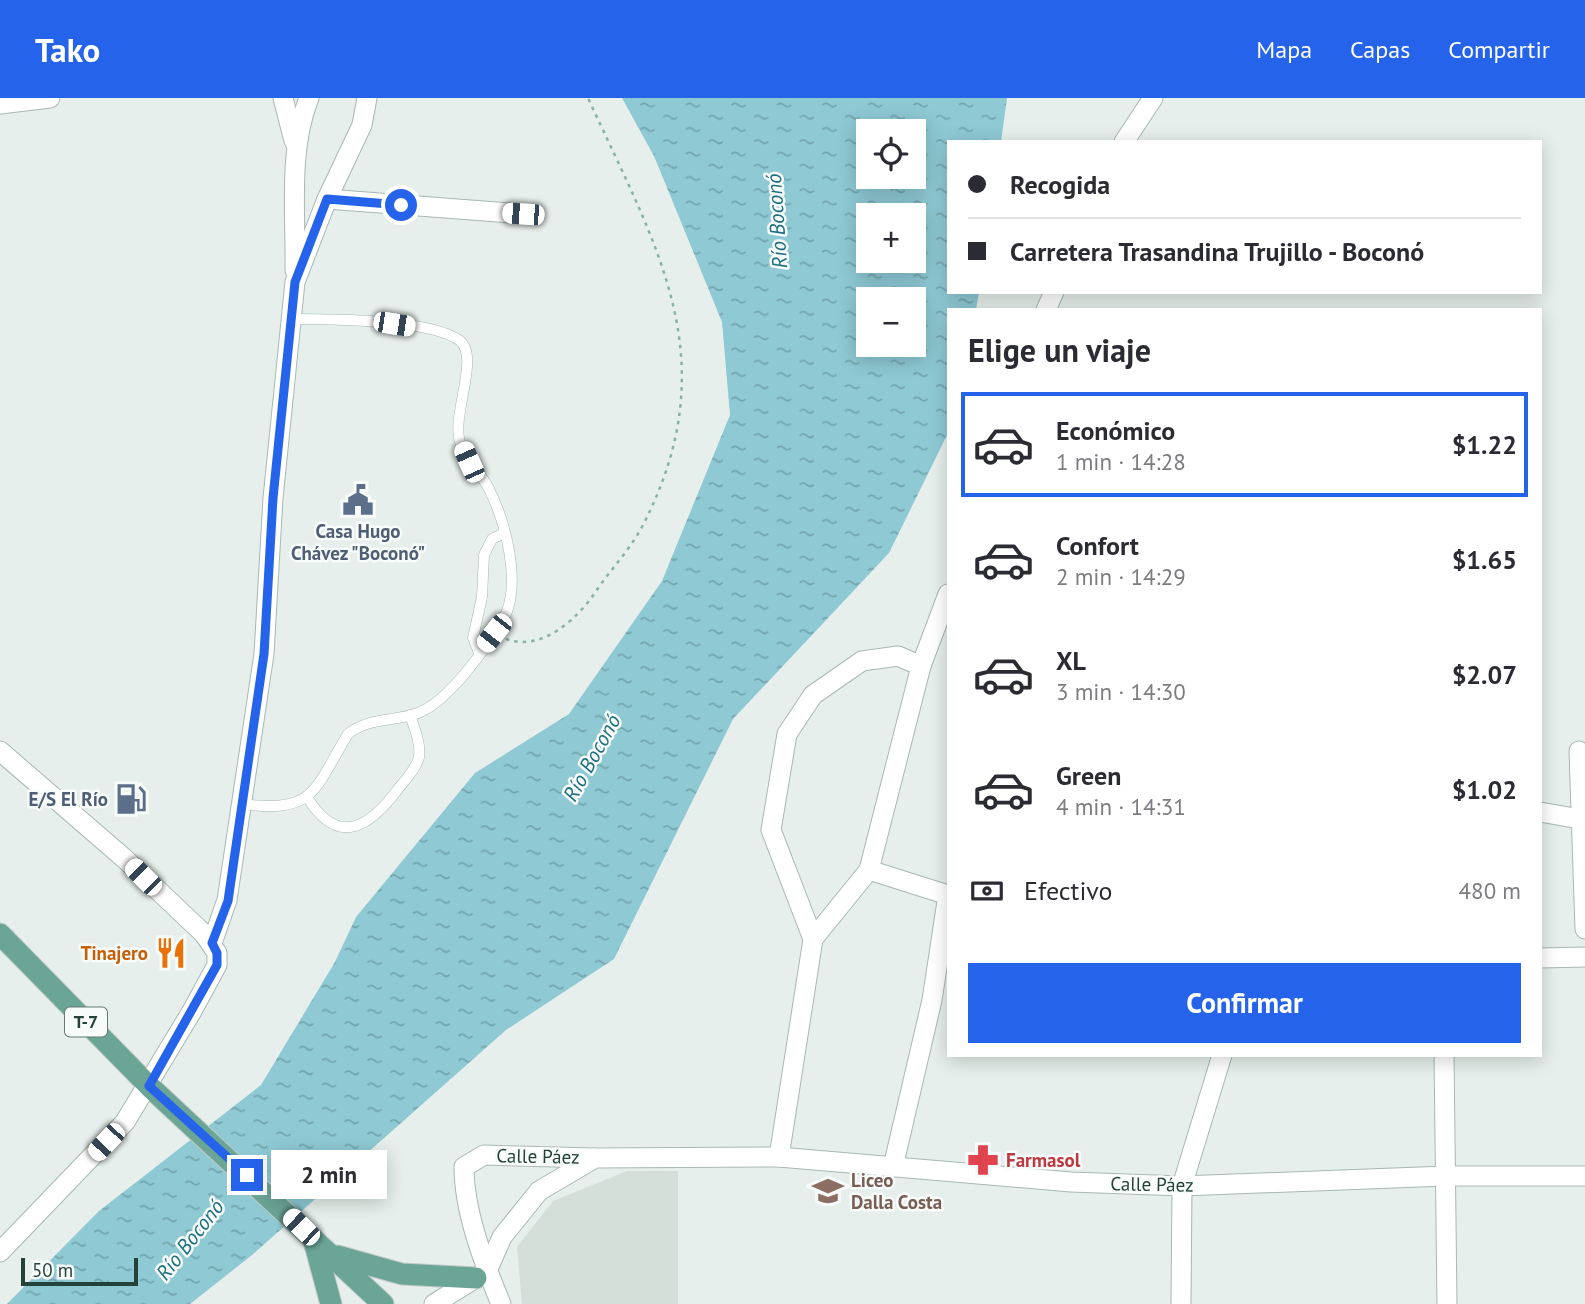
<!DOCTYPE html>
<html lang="es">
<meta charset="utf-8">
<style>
:root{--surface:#fff;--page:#f2f2f3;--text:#2b2b33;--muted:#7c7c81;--line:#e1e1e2;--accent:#2563eb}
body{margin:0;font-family:"PT Sans",sans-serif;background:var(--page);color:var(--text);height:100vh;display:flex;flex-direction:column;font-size:26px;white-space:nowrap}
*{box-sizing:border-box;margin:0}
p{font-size:23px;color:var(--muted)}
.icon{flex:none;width:38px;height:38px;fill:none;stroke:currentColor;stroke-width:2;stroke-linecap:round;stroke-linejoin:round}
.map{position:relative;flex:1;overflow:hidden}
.details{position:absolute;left:947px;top:210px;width:595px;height:749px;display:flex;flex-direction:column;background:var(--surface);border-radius:0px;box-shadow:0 4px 18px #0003}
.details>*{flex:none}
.hud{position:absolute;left:947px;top:42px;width:595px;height:154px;border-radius:0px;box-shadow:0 4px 18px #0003;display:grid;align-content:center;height:154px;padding:0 21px;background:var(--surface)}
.fabs{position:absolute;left:856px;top:21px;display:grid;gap:14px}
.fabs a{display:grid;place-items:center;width:70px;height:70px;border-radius:0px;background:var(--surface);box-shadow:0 4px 18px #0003;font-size:35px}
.scale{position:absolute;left:21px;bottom:18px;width:117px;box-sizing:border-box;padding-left:7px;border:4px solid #24423a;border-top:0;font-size:19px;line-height:24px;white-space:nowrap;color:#24423a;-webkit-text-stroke:5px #f7fbf9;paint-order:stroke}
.end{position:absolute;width:32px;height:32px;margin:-16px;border:9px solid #2563eb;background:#fff;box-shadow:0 0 0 4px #fff}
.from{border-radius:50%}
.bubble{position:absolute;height:49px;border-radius:0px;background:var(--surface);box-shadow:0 4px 18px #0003;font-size:23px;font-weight:700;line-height:49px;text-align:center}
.car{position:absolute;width:21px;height:42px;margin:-21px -10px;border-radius:9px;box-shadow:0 0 5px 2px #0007;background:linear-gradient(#fff 24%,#345 0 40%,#fff 0 76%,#345 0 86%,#fff 0)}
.hud b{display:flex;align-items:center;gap:24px;height:66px;font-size:26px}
.hud b+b{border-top:2px solid var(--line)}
.hud i{width:18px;height:18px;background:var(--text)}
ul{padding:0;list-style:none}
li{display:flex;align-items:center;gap:21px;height:105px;margin:0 14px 10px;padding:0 7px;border:4px solid transparent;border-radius:0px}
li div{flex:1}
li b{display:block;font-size:26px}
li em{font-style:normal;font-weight:700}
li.on{border-color:var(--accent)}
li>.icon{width:63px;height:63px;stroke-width:1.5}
h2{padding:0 21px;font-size:32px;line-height:84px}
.pay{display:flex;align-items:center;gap:18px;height:77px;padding:0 21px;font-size:26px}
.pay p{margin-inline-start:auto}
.cta{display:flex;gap:14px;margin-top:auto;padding:14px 21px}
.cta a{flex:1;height:80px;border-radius:0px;background:var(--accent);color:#fff;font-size:28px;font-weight:700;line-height:80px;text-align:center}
header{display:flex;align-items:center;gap:42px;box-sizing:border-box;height:98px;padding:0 35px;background:var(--accent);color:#fff}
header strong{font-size:33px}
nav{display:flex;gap:38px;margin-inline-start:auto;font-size:24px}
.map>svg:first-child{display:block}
</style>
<header>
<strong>Tako</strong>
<nav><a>Mapa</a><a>Capas</a><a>Compartir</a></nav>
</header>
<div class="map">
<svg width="1585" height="1206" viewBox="0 0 1585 1206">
<defs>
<pattern id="water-ripples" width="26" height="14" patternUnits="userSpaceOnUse" patternTransform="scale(1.75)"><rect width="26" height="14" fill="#8ec9d4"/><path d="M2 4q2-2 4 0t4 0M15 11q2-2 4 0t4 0" fill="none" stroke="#74a5ad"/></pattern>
</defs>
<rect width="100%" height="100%" fill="#e6efeb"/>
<path fill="#d4dfda" d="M627 1073H678V1206H522L517 1149 553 1103Z"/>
<path fill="url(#water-ripples)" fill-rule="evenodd" d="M622 0H1007L1001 44H948V194H979L976 212H948V335L889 455 733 621 614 861 506 932 252 1157 190 1206H7L99 1113 261 987 335 864 356 819 475 675 569 616 662 483 730 317 722 224 654 58ZM868 33H914V79H868ZM868 117H914V163H868ZM868 201H914V247H868Z"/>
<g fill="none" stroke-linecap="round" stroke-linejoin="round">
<defs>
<g id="service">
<path d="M479 555 473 540 482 499 484 457 492 441 504 435"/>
<path d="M307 699C338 750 370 729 398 691 406 681 416 671 419 659 421 645 414 629 410 617"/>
<path d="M242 706C316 716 314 691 348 636 369 619 394 624 418 615 448 604 487 549 503 522 523 487 505 422 488 389 479 373 466 362 460 344 451 317 481 258 459 242 429 221 329 221 291 221"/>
</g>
<g id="minor">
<path d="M283 0 294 43"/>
<path d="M367 0 362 27 327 101 523 116"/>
<path d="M0 6 50 0"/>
<path d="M1124 44 1153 0"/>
<path d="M295 172C296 116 288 52 309 0"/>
<path d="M1046 212 1054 194"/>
<path d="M0 653 125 761 204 836 217 855V867L192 913 125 1024 0 1154"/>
<path d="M1579 653 1585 831"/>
<path d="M1540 714 1585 722"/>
<path d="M869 772 948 797 932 902 893 1069"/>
<path d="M813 841 771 732 787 636 813 597 862 563 898 558 921 568"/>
<path d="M212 845 227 802 264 556 273 400 295 184 327 101"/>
<path d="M1540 860 1585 859"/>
<path d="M1444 957 1447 1206"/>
<path d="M779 1059 813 841 869 772 921 568 948 496"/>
<path d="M434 1206 487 1173 502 1139 539 1093 595 1060 779 1059 1071 1084 1182 1088 1446 1078H1585"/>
<path d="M501 1206C484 1165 464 1114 464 1069L484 1057 594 1060"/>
<path d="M1181 1206 1182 1088 1222 957"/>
</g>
<g id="primary">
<path d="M0 836 149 988 383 1206"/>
<path d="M314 1143 331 1206"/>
<path d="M338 1158 402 1176 476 1180"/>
</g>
</defs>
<use href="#service" stroke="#a8b8b2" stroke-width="11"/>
<use href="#minor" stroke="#a8b8b2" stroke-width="21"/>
<use href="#primary" stroke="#c2cac8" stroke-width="23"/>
<path stroke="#86b3a5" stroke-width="2.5" stroke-dasharray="3.5 5" stroke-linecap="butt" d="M506 541C541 554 576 522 594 496 610 472 630 452 643 427 728 262 657 150 588 0"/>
<use href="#service" stroke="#fff" stroke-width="10"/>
<use href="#minor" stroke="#fff" stroke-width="19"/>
<use href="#primary" stroke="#6aa596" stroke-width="21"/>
</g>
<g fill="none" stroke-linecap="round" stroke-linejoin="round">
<path stroke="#2563eb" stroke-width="9" d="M247 1077 149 988 217 867V855L212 845 228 803 264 556 273 400 295 184 327 101 401 107"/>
</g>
<defs>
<symbol id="civic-bare" viewBox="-9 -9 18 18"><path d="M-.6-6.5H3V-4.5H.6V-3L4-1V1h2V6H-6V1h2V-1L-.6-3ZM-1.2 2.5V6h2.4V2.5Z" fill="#5c6f8a" stroke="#f7fbf9" stroke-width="2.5" paint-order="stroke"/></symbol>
<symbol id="fuel-bare" viewBox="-9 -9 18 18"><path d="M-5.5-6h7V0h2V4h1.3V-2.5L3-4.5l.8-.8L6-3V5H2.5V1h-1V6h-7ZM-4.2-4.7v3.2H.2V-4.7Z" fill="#5c6f8a" stroke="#f7fbf9" stroke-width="2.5" paint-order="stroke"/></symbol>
<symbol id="restaurant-bare" viewBox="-9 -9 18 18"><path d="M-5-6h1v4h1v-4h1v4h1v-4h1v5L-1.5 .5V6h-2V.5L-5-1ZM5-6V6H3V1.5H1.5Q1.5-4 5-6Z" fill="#e8710a" stroke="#f7fbf9" stroke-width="2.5" paint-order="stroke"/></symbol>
<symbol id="pharmacy-bare" viewBox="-9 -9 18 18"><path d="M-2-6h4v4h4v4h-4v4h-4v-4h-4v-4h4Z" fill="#e0444e" stroke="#f7fbf9" stroke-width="2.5" paint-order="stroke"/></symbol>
<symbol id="school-bare" viewBox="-9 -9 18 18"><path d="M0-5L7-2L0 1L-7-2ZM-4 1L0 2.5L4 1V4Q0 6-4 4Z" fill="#8d6e63" stroke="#f7fbf9" stroke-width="2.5" paint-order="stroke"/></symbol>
</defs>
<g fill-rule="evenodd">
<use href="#civic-bare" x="336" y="380" width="44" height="44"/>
<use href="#fuel-bare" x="109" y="679" width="44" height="44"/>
<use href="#restaurant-bare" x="149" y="833" width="44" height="44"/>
<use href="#pharmacy-bare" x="961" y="1040" width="44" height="44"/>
<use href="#school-bare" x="806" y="1071" width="44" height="44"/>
</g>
<g text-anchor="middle" stroke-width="5" stroke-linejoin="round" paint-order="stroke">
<rect fill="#f7fbf9" stroke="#637a73" stroke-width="2" x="65" y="909.5" width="42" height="29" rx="5"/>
<g font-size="18" font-weight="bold" fill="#24423a">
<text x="86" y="930">T-7</text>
</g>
<g font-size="19" font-weight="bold" fill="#4e5e75" stroke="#f7fbf9">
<text x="358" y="440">Casa Hugo<tspan x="358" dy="22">Chávez "Boconó"</tspan></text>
<text x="108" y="708" text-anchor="end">E/S El Río</text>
</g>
<g font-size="19" font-weight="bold" fill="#c56008" stroke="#f7fbf9" text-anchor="end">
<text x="148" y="862">Tinajero</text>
</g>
<g font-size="19" fill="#24423a" stroke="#f7fbf9">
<text transform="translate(538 1058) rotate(1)" y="7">Calle Páez</text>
<text transform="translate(1152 1086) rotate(1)" y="7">Calle Páez</text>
</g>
<g font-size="19" font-weight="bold" fill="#be3a42" stroke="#f7fbf9" text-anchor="start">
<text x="1006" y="1069">Farmasol</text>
</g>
<g font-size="19" font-weight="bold" fill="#785e54" stroke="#f7fbf9" text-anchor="start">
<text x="851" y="1089">Liceo<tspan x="851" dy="22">Dalla Costa</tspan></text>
</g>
<g font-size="21" font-style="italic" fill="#1c6f80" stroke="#f7fbf9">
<text transform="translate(777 123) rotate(-94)" y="7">Río Boconó</text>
<text transform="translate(592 660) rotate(-61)" y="7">Río Boconó</text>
<text transform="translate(190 1142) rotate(-52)" y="7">Río Boconó</text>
</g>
</g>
</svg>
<div class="fabs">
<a><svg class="icon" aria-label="locate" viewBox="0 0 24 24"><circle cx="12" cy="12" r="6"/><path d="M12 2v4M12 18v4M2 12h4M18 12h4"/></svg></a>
<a>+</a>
<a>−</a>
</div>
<div class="scale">50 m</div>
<i class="end from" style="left:401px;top:107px"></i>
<i class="end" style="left:247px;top:1077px"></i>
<div class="bubble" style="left:271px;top:1052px;width:116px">2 min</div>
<i class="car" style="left:523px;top:116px;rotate:274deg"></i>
<i class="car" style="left:394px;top:226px;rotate:99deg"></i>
<i class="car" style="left:469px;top:364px;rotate:336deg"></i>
<i class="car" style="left:494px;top:535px;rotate:218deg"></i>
<i class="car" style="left:143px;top:779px;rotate:315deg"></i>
<i class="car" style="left:106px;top:1044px;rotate:223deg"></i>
<i class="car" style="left:301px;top:1129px;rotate:314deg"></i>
<div class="hud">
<b><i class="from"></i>Recogida</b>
<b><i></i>Carretera Trasandina Trujillo - Boconó</b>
</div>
<section class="details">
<h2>Elige un viaje</h2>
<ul>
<li class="on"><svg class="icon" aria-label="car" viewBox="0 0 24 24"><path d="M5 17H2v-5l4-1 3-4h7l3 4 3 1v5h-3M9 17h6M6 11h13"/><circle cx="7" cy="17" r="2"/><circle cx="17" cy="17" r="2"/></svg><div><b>Económico</b><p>1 min · 14:28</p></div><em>$1.22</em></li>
<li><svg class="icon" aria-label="car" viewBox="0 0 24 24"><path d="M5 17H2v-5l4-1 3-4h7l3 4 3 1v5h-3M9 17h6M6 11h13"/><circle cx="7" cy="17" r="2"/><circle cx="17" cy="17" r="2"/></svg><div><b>Confort</b><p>2 min · 14:29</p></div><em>$1.65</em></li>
<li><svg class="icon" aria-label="car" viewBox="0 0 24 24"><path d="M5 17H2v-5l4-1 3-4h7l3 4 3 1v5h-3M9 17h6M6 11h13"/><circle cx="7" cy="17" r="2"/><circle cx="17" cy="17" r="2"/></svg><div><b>XL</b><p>3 min · 14:30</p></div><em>$2.07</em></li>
<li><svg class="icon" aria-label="car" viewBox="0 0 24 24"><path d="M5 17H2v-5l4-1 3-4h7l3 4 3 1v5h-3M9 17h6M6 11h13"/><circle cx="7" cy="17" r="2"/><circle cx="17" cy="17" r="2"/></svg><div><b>Green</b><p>4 min · 14:31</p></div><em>$1.02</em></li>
</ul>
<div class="pay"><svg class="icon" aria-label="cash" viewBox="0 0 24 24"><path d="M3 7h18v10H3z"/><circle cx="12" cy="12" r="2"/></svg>Efectivo<p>480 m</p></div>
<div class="cta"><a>Confirmar</a></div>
</section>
</div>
